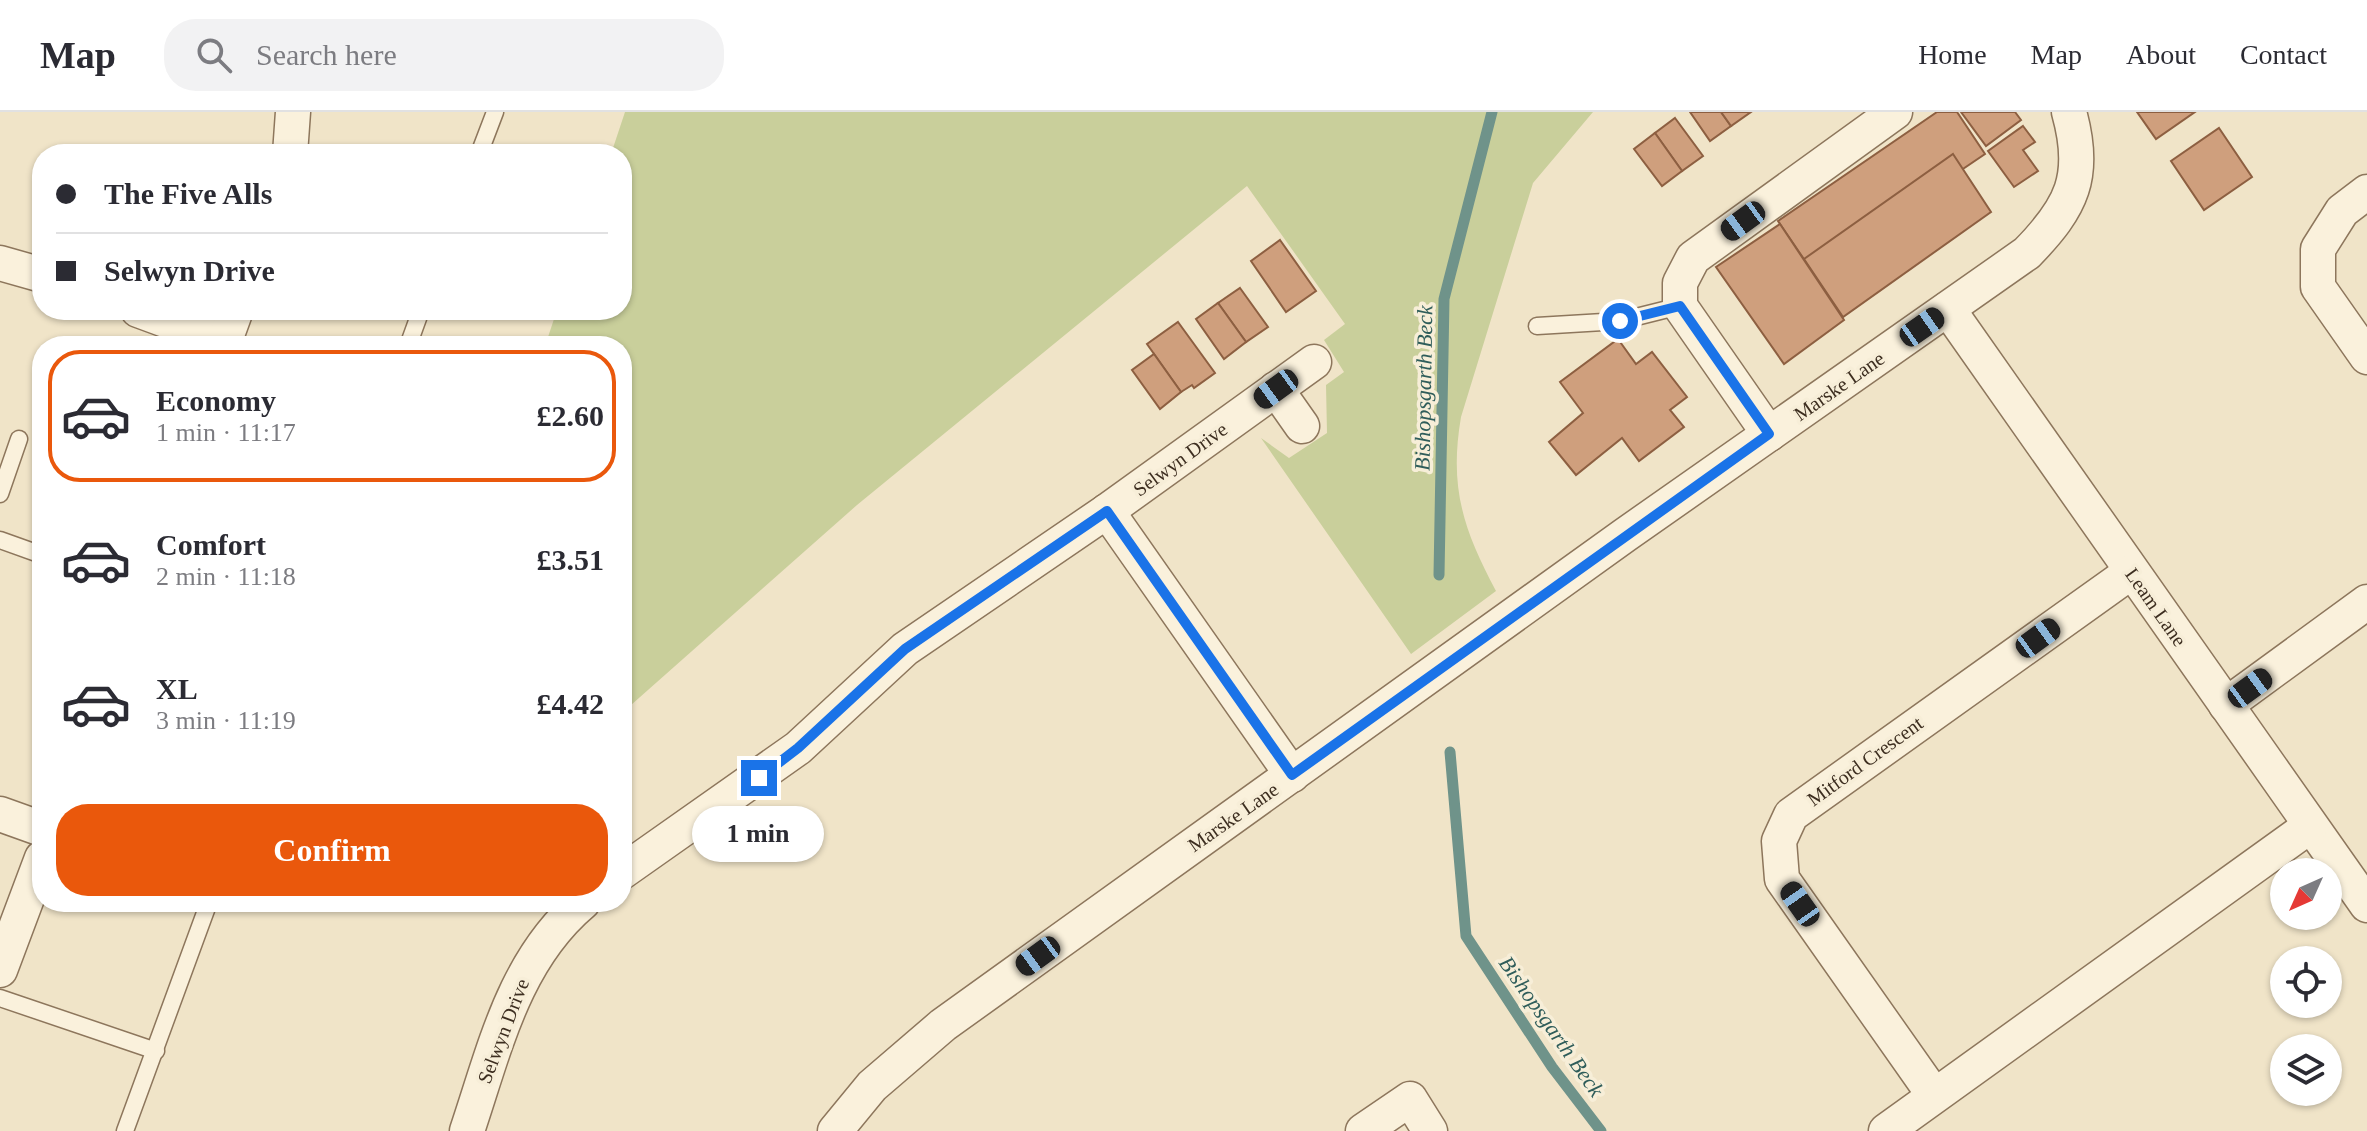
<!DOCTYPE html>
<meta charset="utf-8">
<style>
:root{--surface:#fff;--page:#f2f2f3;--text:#2b2b33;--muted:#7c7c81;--line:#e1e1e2;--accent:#ea580c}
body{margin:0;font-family:Georgia,serif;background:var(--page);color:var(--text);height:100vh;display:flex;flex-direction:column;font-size:30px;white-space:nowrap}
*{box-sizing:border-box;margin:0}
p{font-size:26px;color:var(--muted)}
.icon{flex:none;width:44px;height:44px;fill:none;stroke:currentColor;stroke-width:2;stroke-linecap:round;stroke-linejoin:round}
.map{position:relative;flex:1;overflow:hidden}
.side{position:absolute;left:32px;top:224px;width:600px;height:576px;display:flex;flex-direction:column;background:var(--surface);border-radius:32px;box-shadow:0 2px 6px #0004}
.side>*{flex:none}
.guide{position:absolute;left:32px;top:32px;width:600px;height:176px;border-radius:32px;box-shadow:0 2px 6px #0004;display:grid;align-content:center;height:176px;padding:0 24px;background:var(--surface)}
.needle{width:52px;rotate:225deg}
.fabs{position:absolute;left:2270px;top:746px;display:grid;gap:16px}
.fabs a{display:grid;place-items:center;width:72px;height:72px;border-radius:50%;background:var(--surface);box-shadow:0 2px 6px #0004;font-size:40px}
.end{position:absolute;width:36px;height:36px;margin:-18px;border:10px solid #1a73e8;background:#fff;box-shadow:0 0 0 4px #fff}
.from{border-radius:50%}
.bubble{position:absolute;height:56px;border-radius:28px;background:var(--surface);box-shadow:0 2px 6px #0004;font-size:26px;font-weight:700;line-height:56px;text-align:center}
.car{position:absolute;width:24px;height:48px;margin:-24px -12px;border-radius:10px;box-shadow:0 0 6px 2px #0007;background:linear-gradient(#222 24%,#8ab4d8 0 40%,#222 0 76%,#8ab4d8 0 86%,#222 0)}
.guide b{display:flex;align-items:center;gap:28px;height:76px;font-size:30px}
.guide b+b{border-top:2px solid var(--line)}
.guide i{width:20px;height:20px;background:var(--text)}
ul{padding:14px 0 0;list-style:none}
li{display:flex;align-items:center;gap:24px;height:132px;margin:0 16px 12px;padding:0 8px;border:4px solid transparent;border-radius:32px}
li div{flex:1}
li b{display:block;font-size:30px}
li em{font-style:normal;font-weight:700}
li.active{border-color:var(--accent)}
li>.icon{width:72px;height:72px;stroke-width:1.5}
.action{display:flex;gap:16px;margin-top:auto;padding:16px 24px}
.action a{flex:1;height:92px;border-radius:32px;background:var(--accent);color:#fff;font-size:32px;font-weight:700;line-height:92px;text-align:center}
header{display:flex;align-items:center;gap:48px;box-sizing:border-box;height:112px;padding:0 40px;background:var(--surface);border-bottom:2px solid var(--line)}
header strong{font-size:38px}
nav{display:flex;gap:44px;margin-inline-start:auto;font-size:28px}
.search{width:560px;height:72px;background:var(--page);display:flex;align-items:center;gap:20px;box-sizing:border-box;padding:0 28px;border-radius:32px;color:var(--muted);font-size:30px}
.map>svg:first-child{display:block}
</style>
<header>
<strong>Map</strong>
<div class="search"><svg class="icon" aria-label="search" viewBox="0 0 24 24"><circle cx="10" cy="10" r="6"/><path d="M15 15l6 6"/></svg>Search here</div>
<nav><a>Home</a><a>Map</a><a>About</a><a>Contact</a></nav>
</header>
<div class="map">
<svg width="2367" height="1019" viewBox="0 0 2367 1019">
<rect width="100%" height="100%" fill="#f0e4c8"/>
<path fill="#c9cf9b" d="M625 0H1593L1533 71 1461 305C1449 375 1463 417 1496 479L1411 542 1261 326 1289 346 1327 321 1326 273 1344 260 1324 228 1345 212 1247 74 857 393 622 601V234H545L557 198H622V42H611Z"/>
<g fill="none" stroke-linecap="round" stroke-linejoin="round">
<g stroke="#6f938a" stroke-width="11">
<path d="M1439 463 1444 187 1492 0"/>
<path d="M1450 640 1466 824 1552 955 1601 1019"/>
</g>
</g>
<g fill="#cf9f7d" stroke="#8d5f41" stroke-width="2">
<path d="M1690 0H1721L1731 14 1710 29Z"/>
<path d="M1721 0H1751L1731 14Z"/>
<path d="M1937 0H1957L1985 42 1812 159 1778 109Z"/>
<path d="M1961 0H2015L2021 8 1986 34Z"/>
<path d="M2137 0H2195L2156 27Z"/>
<path d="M1675 6 1703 44 1682 59 1655 21Z"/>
<path d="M2023 14 2035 30 2023 38 2038 59 2014 75 1988 39Z"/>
<path d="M2219 16 2252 65 2204 98 2171 49Z"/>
<path d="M1655 21 1682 59 1662 74 1634 37Z"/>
<path d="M1953 42 1991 100 1843 205 1804 147Z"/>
<path d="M1780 112 1844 208 1784 252 1716 155Z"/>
<path d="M1280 128 1316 179 1286 200 1251 149Z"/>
<path d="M1240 176 1268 215 1246 230 1218 191Z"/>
<path d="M1218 191 1246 230 1224 247 1196 207Z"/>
<path d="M1178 210 1215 261 1194 276 1192 273 1181 280 1147 232Z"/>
<path d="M1618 227 1636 252 1652 240 1687 285 1670 298 1684 315 1639 349 1622 326 1576 363 1549 330 1583 301 1560 270Z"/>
<path d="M1154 242 1181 280 1160 297 1132 258Z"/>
</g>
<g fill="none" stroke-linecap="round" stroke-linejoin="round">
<defs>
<g id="lane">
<path d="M479 42 495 0"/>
<path d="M1537 214 1620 209 1680 194"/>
<path d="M408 234 421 198"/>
<path d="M0 382 19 327"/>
<path d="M0 428 42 443"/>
<path d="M0 886 156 939"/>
<path d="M125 1019 209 790"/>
</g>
<g id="street">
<path d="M290 42 293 0"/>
<path d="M2367 80 2342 99 2318 137V175L2367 245"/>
<path d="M0 151 42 163"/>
<path d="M1948 197 2367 793"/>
<path d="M138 198 225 230"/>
<path d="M223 234 236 198"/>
<path d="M1276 277 1302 314"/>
<path d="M1769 322 1680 194V171L1693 146 1895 0"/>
<path d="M1107 399 1292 663"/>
<path d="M2226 593 2367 490"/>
<path d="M0 702 42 717"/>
<path d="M622 760 798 636 905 537 1107 399 1314 250"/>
<path d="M0 858 42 746"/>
<path d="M1934 983 1782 767 1779 729 1791 703 2131 460"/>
<path d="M467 1019C495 936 514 848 583 790"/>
<path d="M835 1019 872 974 943 913 1625 423 2027 141C2072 95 2087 64 2069 0"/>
<path d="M1363 1019 1410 987 1430 1019"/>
<path d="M1886 1019 2310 714"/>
</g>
</defs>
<use href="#lane" stroke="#8d765c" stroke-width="19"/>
<use href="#street" stroke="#8d765c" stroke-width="37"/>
<use href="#lane" stroke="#faf1dc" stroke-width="16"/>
<use href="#street" stroke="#faf1dc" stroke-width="34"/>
</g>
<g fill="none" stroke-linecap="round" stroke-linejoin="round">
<path stroke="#1a73e8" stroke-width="10" d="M759 666 798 636 905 537 1107 399 1292 663 1769 322 1680 194 1620 209"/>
</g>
<g text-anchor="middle" stroke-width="7" stroke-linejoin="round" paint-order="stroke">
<g font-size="20" fill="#3d2e20" stroke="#f7eed8">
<text transform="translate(1839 274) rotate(-35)" y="7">Marske Lane</text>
<text transform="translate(1180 347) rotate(-36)" y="7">Selwyn Drive</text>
<text transform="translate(2156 495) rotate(55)" y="7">Leam Lane</text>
<text transform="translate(1865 649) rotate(-36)" y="7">Mitford Crescent</text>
<text transform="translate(1233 705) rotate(-35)" y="7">Marske Lane</text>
<text transform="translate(503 919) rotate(-69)" y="7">Selwyn Drive</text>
</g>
<g font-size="22" font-style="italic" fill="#2f5d5a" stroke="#f7eed8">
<text transform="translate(1423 276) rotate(-89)" y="8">Bishopsgarth Beck</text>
<text transform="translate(1552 914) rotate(55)" y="8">Bishopsgarth Beck</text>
</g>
</g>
</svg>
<div class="fabs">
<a><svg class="needle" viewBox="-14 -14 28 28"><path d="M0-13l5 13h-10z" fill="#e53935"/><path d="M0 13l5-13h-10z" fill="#7c7c81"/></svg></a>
<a><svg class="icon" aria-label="locate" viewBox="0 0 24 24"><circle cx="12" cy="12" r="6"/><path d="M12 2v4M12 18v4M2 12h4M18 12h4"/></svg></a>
<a><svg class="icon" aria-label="layers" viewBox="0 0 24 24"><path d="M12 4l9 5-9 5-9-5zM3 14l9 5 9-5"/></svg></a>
</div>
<i class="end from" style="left:1620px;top:209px"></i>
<i class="end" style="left:759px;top:666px"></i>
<div class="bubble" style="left:692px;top:694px;width:132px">1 min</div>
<i class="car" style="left:1743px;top:109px;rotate:234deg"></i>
<i class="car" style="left:1922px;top:215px;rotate:55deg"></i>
<i class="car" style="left:1276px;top:277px;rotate:234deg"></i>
<i class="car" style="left:2038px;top:526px;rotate:54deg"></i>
<i class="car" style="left:2250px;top:576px;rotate:54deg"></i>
<i class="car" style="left:1800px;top:792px;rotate:325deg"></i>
<i class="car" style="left:1038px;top:844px;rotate:234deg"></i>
<div class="guide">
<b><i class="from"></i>The Five Alls</b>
<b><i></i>Selwyn Drive</b>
</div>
<section class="side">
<ul>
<li class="active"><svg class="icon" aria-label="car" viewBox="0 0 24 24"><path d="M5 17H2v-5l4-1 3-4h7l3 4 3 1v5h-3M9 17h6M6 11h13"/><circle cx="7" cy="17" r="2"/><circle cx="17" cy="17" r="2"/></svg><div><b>Economy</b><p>1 min · 11:17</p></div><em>£2.60</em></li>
<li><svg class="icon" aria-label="car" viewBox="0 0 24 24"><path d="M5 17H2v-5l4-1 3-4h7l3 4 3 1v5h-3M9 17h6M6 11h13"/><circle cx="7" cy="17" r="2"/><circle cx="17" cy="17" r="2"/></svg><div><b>Comfort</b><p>2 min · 11:18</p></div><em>£3.51</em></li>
<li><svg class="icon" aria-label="car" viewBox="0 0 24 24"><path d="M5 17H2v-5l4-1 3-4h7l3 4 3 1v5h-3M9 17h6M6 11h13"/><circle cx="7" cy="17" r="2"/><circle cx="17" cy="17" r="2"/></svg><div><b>XL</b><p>3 min · 11:19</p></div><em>£4.42</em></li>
</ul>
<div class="action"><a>Confirm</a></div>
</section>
</div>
